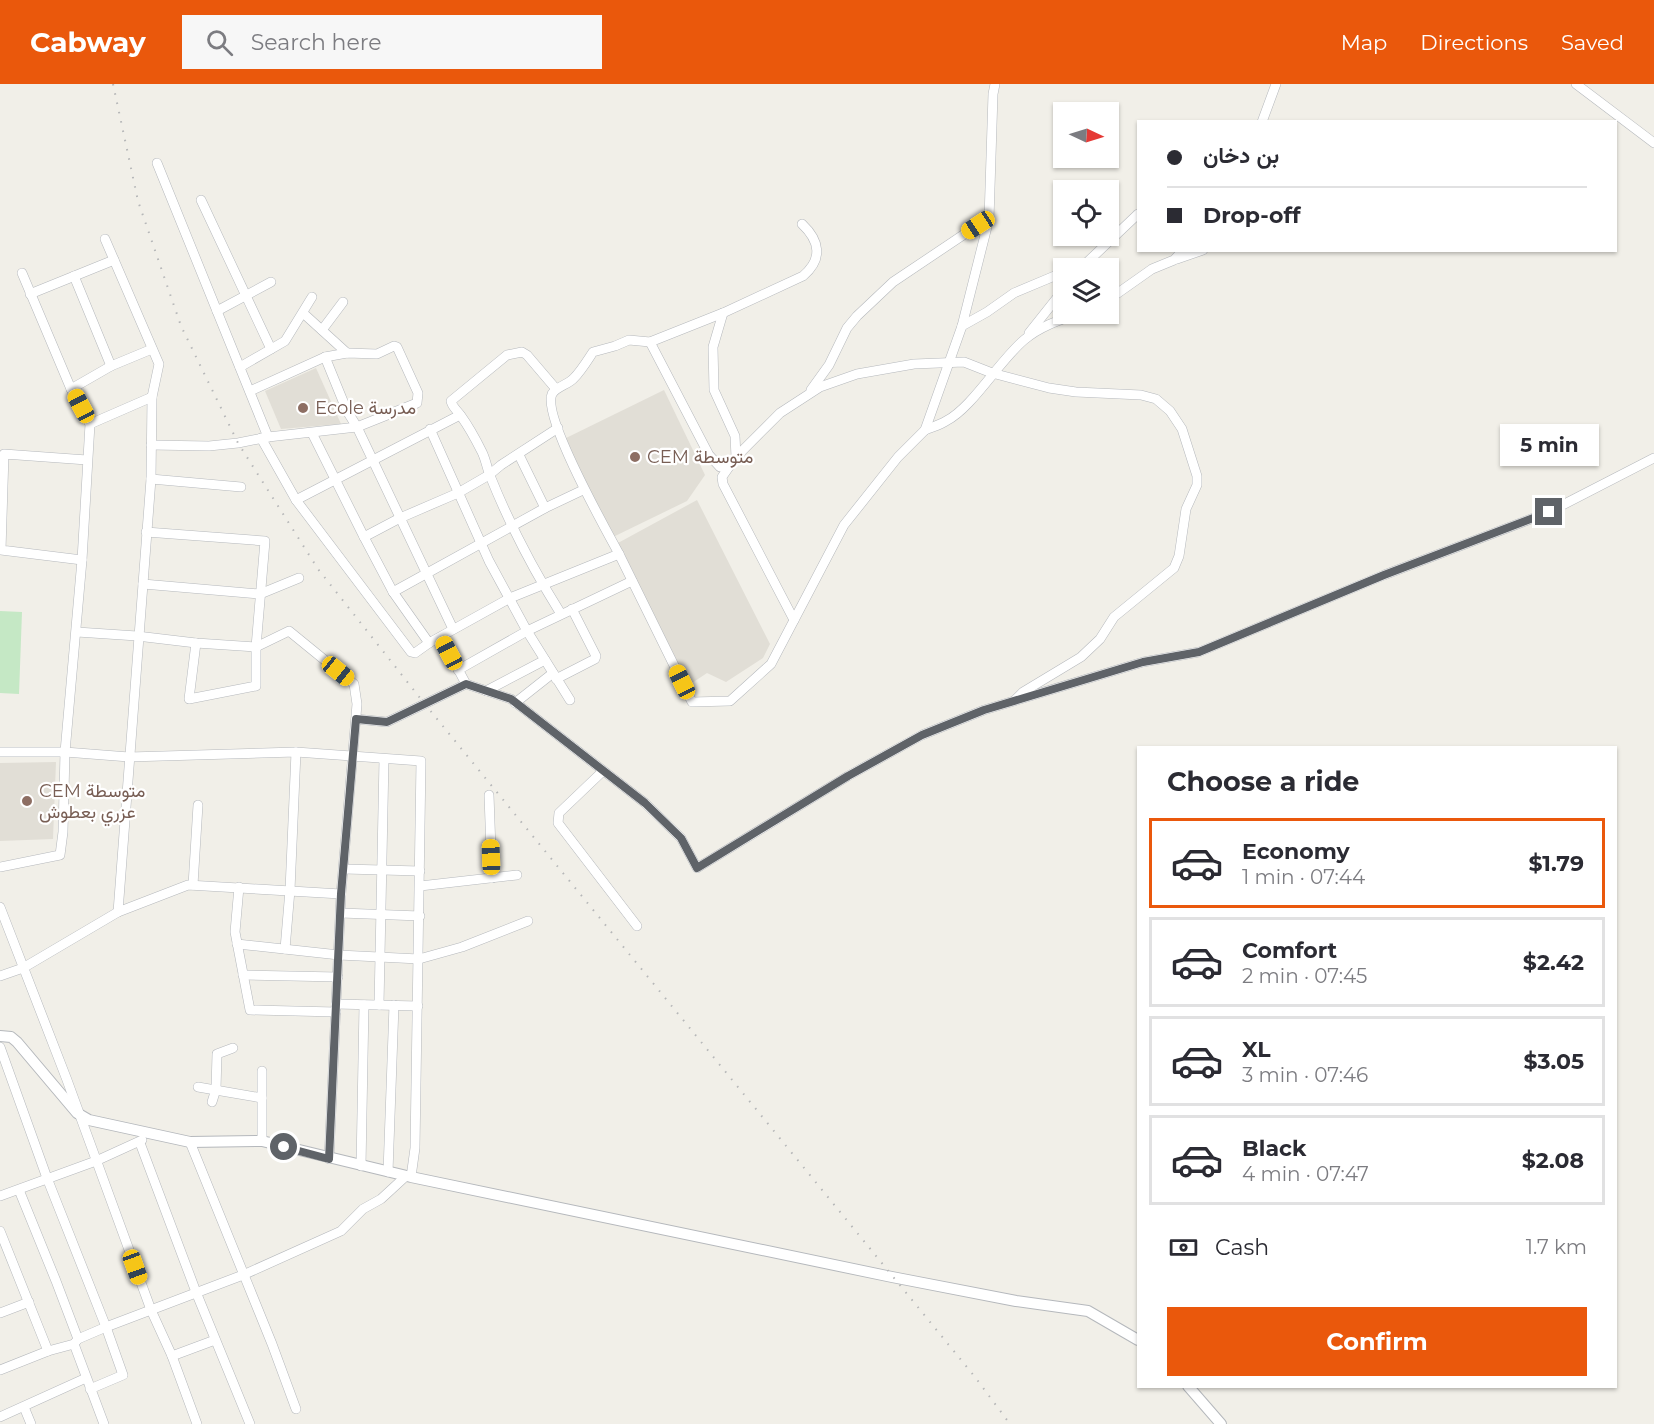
<!DOCTYPE html>
<meta charset="utf-8">
<style>
:root{--surface:#fff;--page:#f7f7f7;--text:#2b2b33;--muted:#7c7c81;--line:#e1e1e2;--accent:#ea580c}
body{margin:0;font-family:Montserrat,Vazirmatn,sans-serif;background:var(--page);color:var(--text);height:100vh;display:flex;flex-direction:column;font-size:22px;white-space:nowrap}
*{box-sizing:border-box;margin:0}
p{font-size:20px;color:var(--muted)}
.icon{flex:none;width:33px;height:33px;fill:none;stroke:currentColor;stroke-width:2;stroke-linecap:round;stroke-linejoin:round}
.map{position:relative;flex:1;overflow:hidden}
.details{position:absolute;left:1137px;top:662px;width:480px;height:642px;display:flex;flex-direction:column;background:var(--surface);border-radius:0px;box-shadow:0 2px 4px #0004}
.details>*{flex:none}
.hud{position:absolute;left:1137px;top:36px;width:480px;height:132px;border-radius:0px;box-shadow:0 2px 4px #0004;display:grid;align-content:center;height:132px;padding:0 30px;background:var(--surface)}
.needle{width:39px;rotate:94deg}
.fabs{position:absolute;left:1053px;top:18px;display:grid;gap:12px}
.fabs a{display:grid;place-items:center;width:66px;height:66px;border-radius:0px;background:var(--surface);box-shadow:0 2px 4px #0004;font-size:30px}
.end{position:absolute;width:27px;height:27px;margin:-14px;border:8px solid #5f6368;background:#fff;box-shadow:0 0 0 3px #fff}
.from{border-radius:50%}
.bubble{position:absolute;height:42px;border-radius:0px;background:var(--surface);box-shadow:0 2px 4px #0004;font-size:20px;font-weight:700;line-height:42px;text-align:center}
.car{position:absolute;width:18px;height:36px;margin:-18px -9px;border-radius:8px;box-shadow:0 0 4px 2px #0007;background:linear-gradient(#f5c518 24%,#345 0 40%,#f5c518 0 76%,#345 0 86%,#f5c518 0)}
.hud b{display:flex;align-items:center;gap:21px;height:57px;font-size:22px}
.hud b+b{border-top:2px solid var(--line)}
.hud i{width:15px;height:15px;background:var(--text)}
ul{padding:0;list-style:none}
li{display:flex;align-items:center;gap:18px;height:90px;margin:0 12px 9px;padding:0 18px;border:3px solid var(--line);border-radius:0px}
li div{flex:1}
li b{display:block;font-size:22px}
li em{font-style:normal;font-weight:700}
li.current{border-color:var(--accent)}
li>.icon{width:54px;height:54px;stroke-width:1.5}
h2{padding:0 30px;font-size:27px;line-height:72px}
.pay{display:flex;align-items:center;gap:15px;height:66px;padding:0 30px;font-size:22px}
.pay p{margin-inline-start:auto}
.button{display:flex;gap:12px;margin-top:auto;padding:12px 30px}
.button a{flex:1;height:69px;border-radius:0px;background:var(--accent);color:#fff;font-size:24px;font-weight:700;line-height:69px;text-align:center}
header{display:flex;align-items:center;gap:36px;box-sizing:border-box;height:84px;padding:0 30px;background:var(--accent);color:#fff}
header strong{font-size:28px}
nav{display:flex;gap:33px;margin-inline-start:auto;font-size:21px}
.search{width:420px;height:54px;background:var(--page);display:flex;align-items:center;gap:15px;box-sizing:border-box;padding:0 21px;border-radius:0px;color:var(--muted);font-size:22px}
.map>svg:first-child{display:block}
</style>
<header>
<strong>Cabway</strong>
<div class="search"><svg class="icon" aria-label="search" viewBox="0 0 24 24"><circle cx="10" cy="10" r="6"/><path d="M15 15l6 6"/></svg>Search here</div>
<nav><a>Map</a><a>Directions</a><a>Saved</a></nav>
</header>
<div class="map">
<svg width="1654" height="1340" viewBox="0 0 1654 1340">
<rect width="100%" height="100%" fill="#f1efe8"/>
<g fill="#e1ded6">
<path d="M316 284 341 340 281 345 265 307Z"/>
<path d="M664 306 705 391 687 417 613 453 564 355Z"/>
<path d="M697 416 770 560 763 574 726 598 707 589 686 603 618 459Z"/>
<path d="M56 678 53 755 0 757V679Z"/>
</g>
<path fill="#c5e8c5" d="M0 527 22 528 19 610 0 609Z"/>
<g fill="none" stroke-linecap="round" stroke-linejoin="round">
<defs>
<g id="minor">
<path d="M1576 0 1654 59"/>
<path d="M1262 38 1276 0"/>
<path d="M157 79 268 353"/>
<path d="M201 116 271 265"/>
<path d="M105 155 159 280 152 313 151 395 118 828"/>
<path d="M1177 175 1203 166"/>
<path d="M1081 184 1138 130"/>
<path d="M74 192 111 282"/>
<path d="M30 210 114 176"/>
<path d="M1108 216 1152 185 1174 176 1183 166"/>
<path d="M217 227 271 198"/>
<path d="M303 229 347 269"/>
<path d="M723 229 713 263 714 306 735 352 736 373 722 393 723 400 794 536"/>
<path d="M962 242 987 228 1014 209 1064 188"/>
<path d="M322 246 343 218"/>
<path d="M1029 249 1064 205"/>
<path d="M650 258 709 371 720 383H727"/>
<path d="M325 273 347 327 357 343 453 545"/>
<path d="M240 283 285 257 312 213"/>
<path d="M71 305 111 282 152 265"/>
<path d="M556 305 527 271 522 268 507 271 451 317C452 323 457 326 461 332 469 343 476 356 482 368 486 376 487 385 491 394 510 441 534 487 561 530"/>
<path d="M811 306 829 281 847 244 857 232 893 198 978 141 989 135"/>
<path d="M90 340 152 313"/>
<path d="M430 345 489 477 527 547 570 616"/>
<path d="M925 346C932 343 940 341 946 337 972 324 999 277 1024 256 1039 243 1059 236 1078 230"/>
<path d="M312 349 364 453 400 434 458 409 489 391 501 381 558 344"/>
<path d="M261 354 296 416 411 568 415 569 429 559"/>
<path d="M151 361 209 362 238 359 268 353 357 343 417 319 418 309 397 263 394 262 377 270 347 269 325 273 250 307"/>
<path d="M519 371 545 424"/>
<path d="M736 373 780 329 820 303 857 290 914 280 964 278 992 289 1049 304 1076 308 1141 311 1156 315 1170 327 1182 345 1197 392V401L1186 425 1179 472 1174 484 1114 533 1100 555 1081 573 1023 608 1016 615"/>
<path d="M151 395 241 403"/>
<path d="M296 416 460 331"/>
<path d="M146 448 265 457 256 563V602L189 615 196 559"/>
<path d="M364 453 393 508 429 559 510 514 619 470C606 446 542 332 552 310 557 302 568 301 574 294 581 287 587 277 593 268L615 262 629 256 650 258 723 229 803 192C823 175 820 157 802 140"/>
<path d="M619 470 692 618 730 617 771 580 844 441 898 373 925 346 962 242 989 135 993 10 995 0"/>
<path d="M82 476 1 466 4 370 87 376"/>
<path d="M143 500 260 510 299 494"/>
<path d="M393 508 545 424 583 406"/>
<path d="M77 548 137 552 196 559 256 563 289 547 354 600 357 620 341 810 329 1075"/>
<path d="M441 553 466 600"/>
<path d="M458 586 527 547 632 497"/>
<path d="M556 595 595 575 596 572 572 525"/>
<path d="M486 607 545 576"/>
<path d="M515 619 553 589"/>
<path d="M356 635 387 638 466 600 511 615 645 719 681 754 697 784 848 692 922 651 984 626 1143 578 1199 568 1384 491 1549 428 1654 374"/>
<path d="M0 668H65L129 673 296 668 421 677 415 1064 411 1093"/>
<path d="M603 687 559 729 558 739 637 842"/>
<path d="M489 711 492 794"/>
<path d="M0 783 60 771 63 748 65 668 82 476 90 340 71 305 22 189"/>
<path d="M344 785 420 787"/>
<path d="M193 801 198 721"/>
<path d="M420 802 517 791"/>
<path d="M239 803 235 848 250 926 336 928"/>
<path d="M0 823 67 996 151 1226 172 1272 197 1340"/>
<path d="M341 829 420 832"/>
<path d="M237 860 339 871 419 875 462 863 528 837"/>
<path d="M285 865 290 806 296 668"/>
<path d="M243 891 338 893"/>
<path d="M0 892 23 884 118 828 188 801 341 810"/>
<path d="M336 920 418 922"/>
<path d="M379 921 384 675"/>
<path d="M0 963 47 1094 106 1243 123 1291 90 1305"/>
<path d="M198 1003 262 1014"/>
<path d="M212 1018 216 1005 217 970 233 964"/>
<path d="M262 1057V987"/>
<path d="M190 1058 272 1260 296 1325"/>
<path d="M140 1059 196 1208 250 1340"/>
<path d="M361 1082 364 921"/>
<path d="M388 1088 394 921"/>
<path d="M19 1106 56 1197 78 1255"/>
<path d="M0 1112 96 1077 142 1056"/>
<path d="M0 1147 48 1267"/>
<path d="M0 1229 29 1218"/>
<path d="M74 1260 104 1340"/>
<path d="M172 1272 215 1256"/>
<path d="M0 1286 48 1267 74 1260 78 1255 106 1243 243 1191 341 1147 363 1125 381 1115 406 1092"/>
<path d="M24 1323 31 1340"/>
<path d="M0 1333 86 1294"/>
</g>
<g id="tertiary">
<path d="M0 952 11 953 17 958 77 1029 89 1036 190 1058 262 1057 411 1093 892 1193 1016 1217 1088 1227 1138 1256"/>
<path d="M1188 1302 1221 1340"/>
</g>
</defs>
<use href="#minor" stroke="#b5b8bc" stroke-width="10"/>
<use href="#tertiary" stroke="#b5b8bc" stroke-width="12"/>
<use href="#minor" stroke="#fff" stroke-width="9"/>
<use href="#tertiary" stroke="#fff" stroke-width="10"/>
<path stroke="#b6b7b8" stroke-width="2" stroke-dasharray="1.5 8" stroke-linecap="butt" d="M113 0 138 117 181 242 238 359 318 485 424 619 975 1293 1010 1340"/>
</g>
<g fill="none" stroke-linecap="round" stroke-linejoin="round">
<path stroke="#5f6368" stroke-width="8" d="M284 1063 329 1075 341 810 356 635 387 638 466 600 511 615 645 719 681 754 697 784 848 692 922 651 984 626 1143 578 1199 568 1384 491 1549 428"/>
</g>
<g fill="#8d6e63" stroke="#fff" stroke-width="2">
<circle cx="303" cy="324" r="6"/>
<circle cx="635" cy="373" r="6"/>
<circle cx="27" cy="717" r="6"/>
</g>
<g text-anchor="middle" stroke-width="4.5" stroke-linejoin="round" paint-order="stroke">
<g font-size="18" fill="#785e54" stroke="#fff" text-anchor="start">
<text x="315" y="330">Ecole مدرسة</text>
<text x="647" y="379">CEM متوسطة</text>
<text x="39" y="713">CEM متوسطة<tspan x="39" dy="21">عزري بعطوش</tspan></text>
</g>
</g>
</svg>
<div class="fabs">
<a><svg class="needle" viewBox="-14 -14 28 28"><path d="M0-13l5 13h-10z" fill="#e53935"/><path d="M0 13l5-13h-10z" fill="#7c7c81"/></svg></a>
<a><svg class="icon" aria-label="locate" viewBox="0 0 24 24"><circle cx="12" cy="12" r="6"/><path d="M12 2v4M12 18v4M2 12h4M18 12h4"/></svg></a>
<a><svg class="icon" aria-label="layers" viewBox="0 0 24 24"><path d="M12 4l9 5-9 5-9-5zM3 14l9 5 9-5"/></svg></a>
</div>
<i class="end from" style="left:284px;top:1063px"></i>
<i class="end" style="left:1549px;top:428px"></i>
<div class="bubble" style="left:1500px;top:340px;width:99px">5 min</div>
<i class="car" style="left:978px;top:141px;rotate:237deg"></i>
<i class="car" style="left:81px;top:322px;rotate:332deg"></i>
<i class="car" style="left:449px;top:569px;rotate:332deg"></i>
<i class="car" style="left:338px;top:587px;rotate:129deg"></i>
<i class="car" style="left:682px;top:598px;rotate:334deg"></i>
<i class="car" style="left:491px;top:773px;rotate:358deg"></i>
<i class="car" style="left:135px;top:1183px;rotate:160deg"></i>
<div class="hud">
<b><i class="from"></i>بن دخان</b>
<b><i></i>Drop-off</b>
</div>
<section class="details">
<h2>Choose a ride</h2>
<ul>
<li class="current"><svg class="icon" aria-label="car" viewBox="0 0 24 24"><path d="M5 17H2v-5l4-1 3-4h7l3 4 3 1v5h-3M9 17h6M6 11h13"/><circle cx="7" cy="17" r="2"/><circle cx="17" cy="17" r="2"/></svg><div><b>Economy</b><p>1 min · 07:44</p></div><em>$1.79</em></li>
<li><svg class="icon" aria-label="car" viewBox="0 0 24 24"><path d="M5 17H2v-5l4-1 3-4h7l3 4 3 1v5h-3M9 17h6M6 11h13"/><circle cx="7" cy="17" r="2"/><circle cx="17" cy="17" r="2"/></svg><div><b>Comfort</b><p>2 min · 07:45</p></div><em>$2.42</em></li>
<li><svg class="icon" aria-label="car" viewBox="0 0 24 24"><path d="M5 17H2v-5l4-1 3-4h7l3 4 3 1v5h-3M9 17h6M6 11h13"/><circle cx="7" cy="17" r="2"/><circle cx="17" cy="17" r="2"/></svg><div><b>XL</b><p>3 min · 07:46</p></div><em>$3.05</em></li>
<li><svg class="icon" aria-label="car" viewBox="0 0 24 24"><path d="M5 17H2v-5l4-1 3-4h7l3 4 3 1v5h-3M9 17h6M6 11h13"/><circle cx="7" cy="17" r="2"/><circle cx="17" cy="17" r="2"/></svg><div><b>Black</b><p>4 min · 07:47</p></div><em>$2.08</em></li>
</ul>
<div class="pay"><svg class="icon" aria-label="cash" viewBox="0 0 24 24"><path d="M3 7h18v10H3z"/><circle cx="12" cy="12" r="2"/></svg>Cash<p>1.7 km</p></div>
<div class="button"><a>Confirm</a></div>
</section>
</div>
